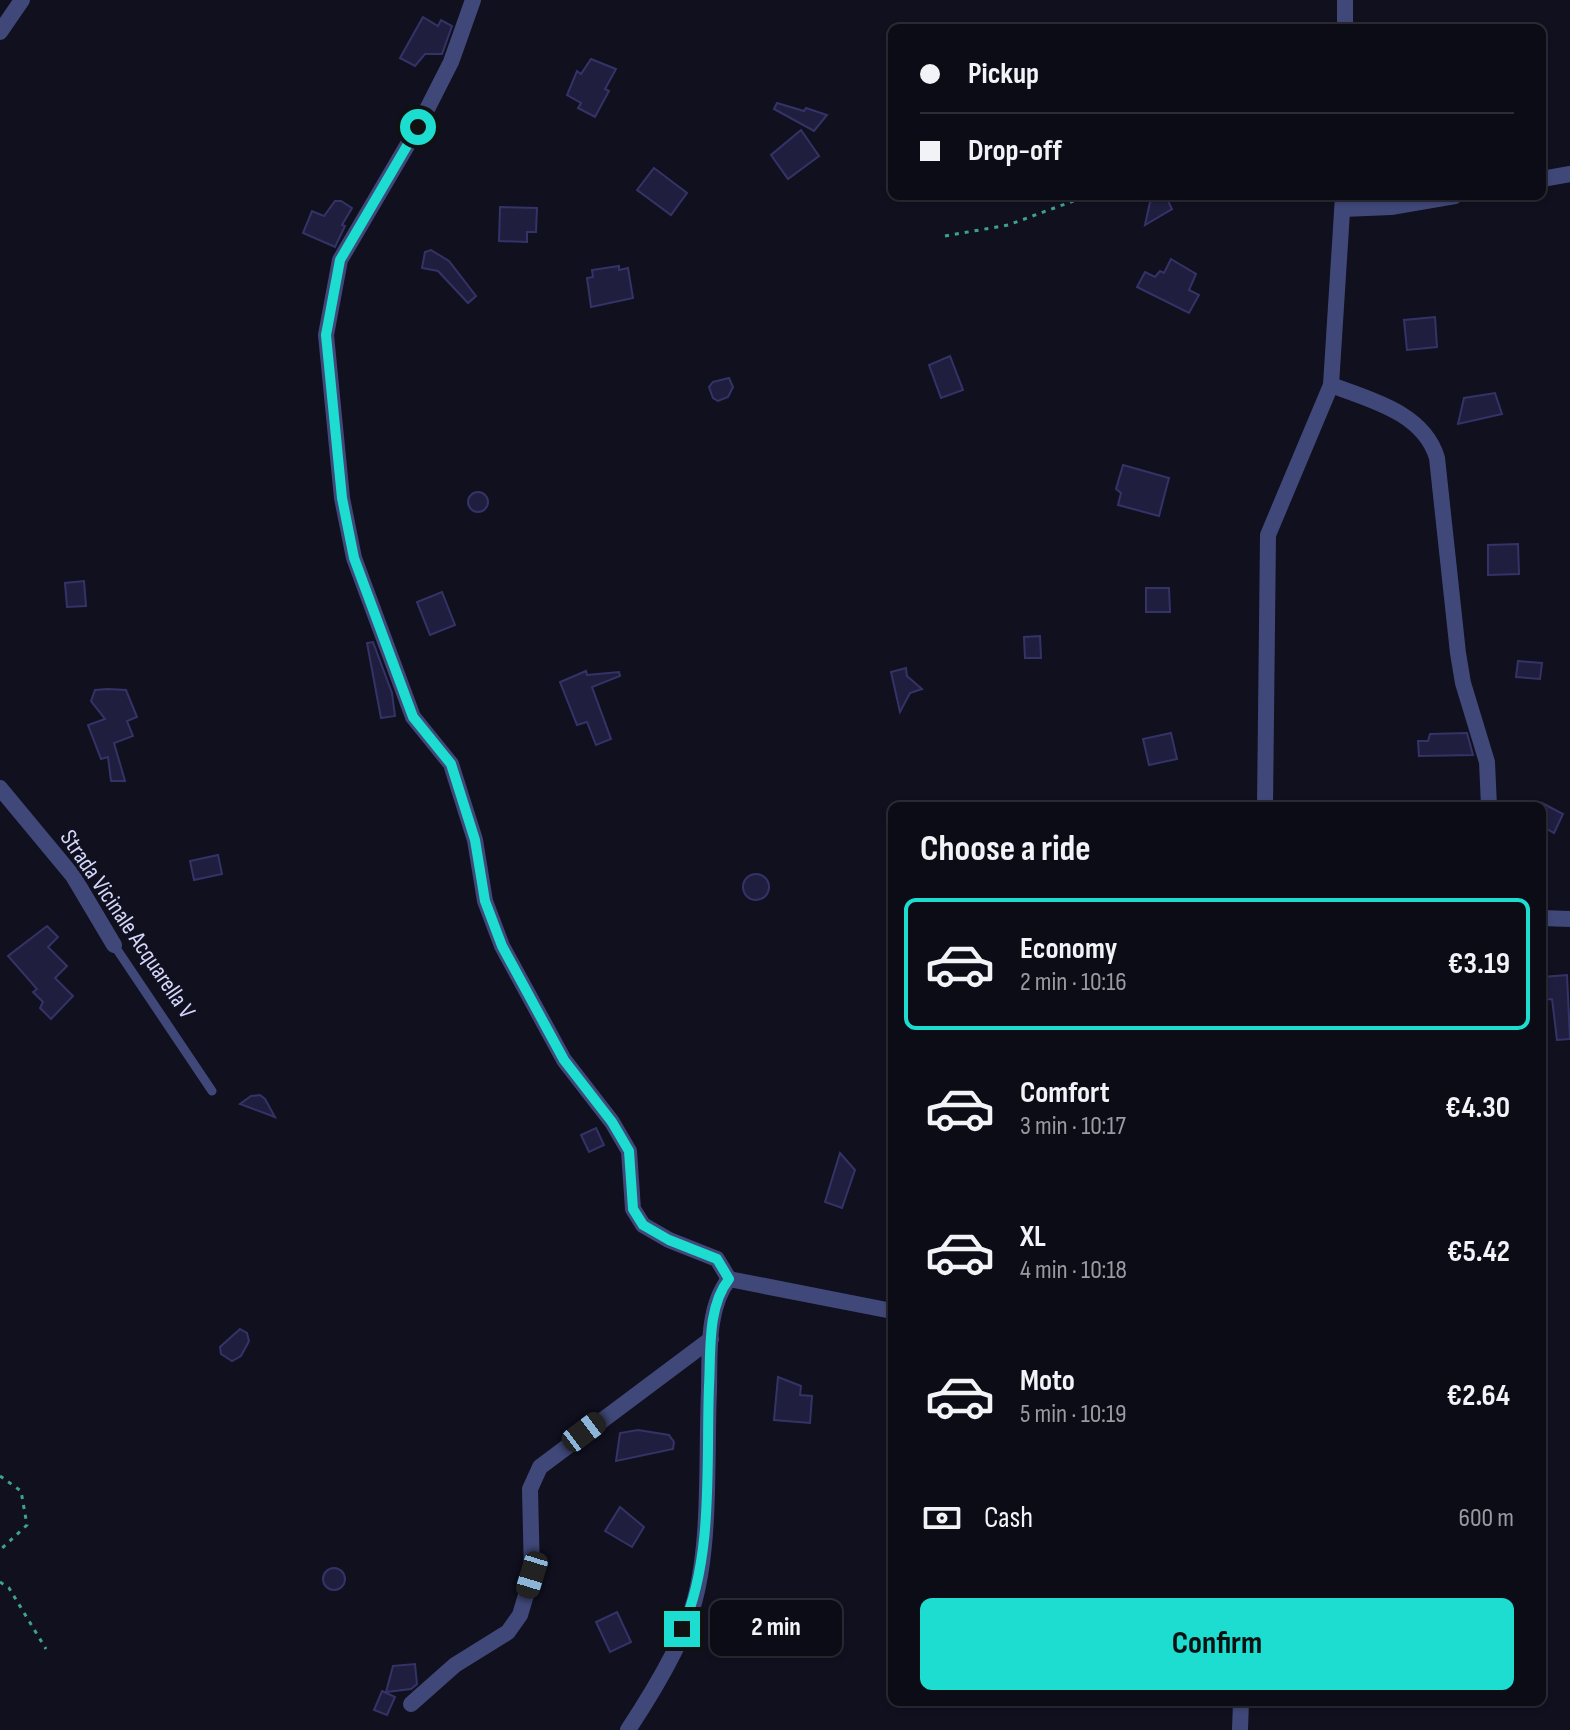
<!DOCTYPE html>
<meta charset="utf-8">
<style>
:root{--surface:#0c0c17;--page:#151520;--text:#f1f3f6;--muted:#9a9ba1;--line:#2c2c36;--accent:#1cddcf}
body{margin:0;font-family:"Sofia Sans Condensed",sans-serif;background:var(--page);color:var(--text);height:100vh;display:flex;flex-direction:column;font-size:30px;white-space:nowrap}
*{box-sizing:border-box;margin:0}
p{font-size:26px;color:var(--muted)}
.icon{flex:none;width:44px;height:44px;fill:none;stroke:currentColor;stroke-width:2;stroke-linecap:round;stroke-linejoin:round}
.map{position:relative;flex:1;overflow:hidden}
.details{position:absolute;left:888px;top:802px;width:658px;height:904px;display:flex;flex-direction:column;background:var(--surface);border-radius:12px;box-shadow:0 2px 6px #0004,0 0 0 2px var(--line)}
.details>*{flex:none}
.top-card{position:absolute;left:888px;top:24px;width:658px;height:176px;border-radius:12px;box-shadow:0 2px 6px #0004,0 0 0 2px var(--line);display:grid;align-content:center;height:176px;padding:0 32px;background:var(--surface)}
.end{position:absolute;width:36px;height:36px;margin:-18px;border:10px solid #1cddcf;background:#111;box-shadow:0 0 0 4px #111}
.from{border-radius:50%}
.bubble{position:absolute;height:56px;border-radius:12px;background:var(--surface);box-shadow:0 2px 6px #0004,0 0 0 2px var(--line);font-size:26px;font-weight:700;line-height:56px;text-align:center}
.car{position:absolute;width:24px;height:48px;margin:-24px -12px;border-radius:10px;box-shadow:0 0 6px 2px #0007;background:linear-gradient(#222 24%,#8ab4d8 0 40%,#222 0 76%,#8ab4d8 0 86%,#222 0)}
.top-card b{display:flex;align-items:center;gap:28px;height:76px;font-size:30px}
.top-card b+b{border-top:2px solid var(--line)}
.top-card i{width:20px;height:20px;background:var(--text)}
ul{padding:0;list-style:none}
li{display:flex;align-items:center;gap:24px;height:132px;margin:0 16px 12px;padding:0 16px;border:4px solid transparent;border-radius:12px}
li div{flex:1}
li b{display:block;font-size:30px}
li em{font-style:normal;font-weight:700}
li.active{border-color:var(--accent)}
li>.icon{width:72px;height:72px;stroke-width:1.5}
h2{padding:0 32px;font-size:36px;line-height:96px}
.pay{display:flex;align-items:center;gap:20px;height:88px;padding:0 32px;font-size:30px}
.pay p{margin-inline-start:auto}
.cta{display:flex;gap:16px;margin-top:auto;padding:16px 32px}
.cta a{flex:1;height:92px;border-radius:12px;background:var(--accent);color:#111;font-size:32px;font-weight:700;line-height:92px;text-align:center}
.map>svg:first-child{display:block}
</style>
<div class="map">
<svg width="1570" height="1730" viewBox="0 0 1570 1730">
<rect width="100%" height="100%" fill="#10101f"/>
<g fill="#1f1e3e" stroke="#343367" stroke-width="2">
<path d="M423 17 438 26 441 20 452 26 442 54H425L415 66 400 58Z"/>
<path d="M591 59 616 69 605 89 609 91 595 117 578 108 581 103 567 95 577 71 581 74Z"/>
<path d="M777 103 804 111 806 108 827 115 814 131 774 109Z"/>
<path d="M801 130 819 156 788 179 771 155Z"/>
<path d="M654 168 687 193 671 215 637 190Z"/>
<path d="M1160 197 1168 201 1172 209 1145 225 1150 202Z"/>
<path d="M335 201H341L352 208 342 225 345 226 335 247 303 233 312 211 324 216Z"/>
<path d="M500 207 537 208 536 232H527V242L499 241Z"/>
<path d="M431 250 449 261 476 296 468 303 438 271 422 268 425 252Z"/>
<path d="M1171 259 1196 274 1189 290 1199 295 1189 313 1137 287 1145 272 1155 277 1160 271 1164 273Z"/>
<path d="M619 266V270L628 268 633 298 591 307 587 278 593 277 592 270Z"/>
<path d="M1435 317 1437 347 1407 350 1404 320Z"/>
<path d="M950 356 963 390 941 398 929 365Z"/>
<path d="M729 378 733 387 728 397 718 401 713 398 709 387 713 382Z"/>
<path d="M1495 393 1502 414 1458 424 1464 398Z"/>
<path d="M1123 465 1169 478 1159 516 1118 505 1121 493 1116 489Z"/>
<circle cx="478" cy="502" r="10"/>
<path d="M1518 544 1519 574 1488 575V545Z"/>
<path d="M84 581 86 606 67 607 65 583Z"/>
<path d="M1146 588H1169L1170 612H1146Z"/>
<path d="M442 592 455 625 430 635 417 602Z"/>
<path d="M1040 636 1041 658H1025L1024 637Z"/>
<path d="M373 642 392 693 395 716 381 718 367 643Z"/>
<path d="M1518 661 1542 663 1540 679 1516 677Z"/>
<path d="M906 668 907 676 922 689 910 693 900 712 891 672Z"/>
<path d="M586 671 587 675 619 672 620 676 592 687 611 739 596 745 587 722 577 725 560 682Z"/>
<path d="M108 689 126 690 137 717 127 721 133 736 114 743 125 781H111L108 757 101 759 88 725 105 719 91 701 95 690Z"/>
<path d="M1171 733 1177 759 1149 765 1143 739Z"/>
<path d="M1467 733 1473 755 1419 756 1418 741H1428L1430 734Z"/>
<path d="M1542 803 1563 814 1554 833 1542 826Z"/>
<path d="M218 855 222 874 194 880 190 861Z"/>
<circle cx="756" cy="887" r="13"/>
<path d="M47 926 58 937 48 947 67 966 55 978 73 996 51 1019 40 1008 43 1002 33 992 37 989 8 956Z"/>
<path d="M1567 975 1570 1039 1557 1040 1552 999 1542 1000V977Z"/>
<path d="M260 1095 265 1099 275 1117 240 1104 251 1096Z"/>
<path d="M596 1128 604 1145 589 1152 581 1135Z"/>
<path d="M840 1153 855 1170 842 1208 825 1202Z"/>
<path d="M240 1329 247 1333 249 1341 241 1356 232 1361 221 1354 220 1347Z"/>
<path d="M778 1377 801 1386 800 1395 812 1396 810 1423 774 1420Z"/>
<path d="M638 1430 669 1435 674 1442 673 1449 616 1461 620 1433Z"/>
<path d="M620 1507 644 1527 632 1547 605 1531Z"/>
<circle cx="334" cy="1579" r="11"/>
<path d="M617 1612 631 1642 610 1652 596 1622Z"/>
<path d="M415 1664 417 1684 411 1689 386 1692 393 1666Z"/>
<path d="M382 1691 395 1697 387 1715 374 1710Z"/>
</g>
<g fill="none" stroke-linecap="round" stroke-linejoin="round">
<g stroke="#3da48c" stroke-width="3" stroke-dasharray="4 6" stroke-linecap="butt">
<path d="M945 236 1008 225 1087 196"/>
<path d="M0 1476 21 1491 27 1525 0 1550"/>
<path d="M0 1582 9 1588 46 1649"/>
</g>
<path stroke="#404879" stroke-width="9" d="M114 945 212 1091"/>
<g stroke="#404879" stroke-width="16">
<path d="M473 0 451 62 418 127 340 260 326 335 342 498 354 558 413 717 451 764 475 840 485 901 502 946 564 1060 612 1122 629 1151 633 1209 643 1225 669 1240 717 1259 729 1279 892 1311"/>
<path d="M1345 0V28"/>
<path d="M0 32 22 0"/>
<path d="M1542 179 1570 174"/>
<path d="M1343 209 1391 207 1455 196"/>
<path d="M1331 385C1371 400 1424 413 1437 458L1458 653 1463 683 1487 762 1489 806"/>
<path d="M0 788 73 876 114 945"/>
<path d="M1265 806 1268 535 1331 385 1343 196"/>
<path d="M1542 918 1570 919"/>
<path d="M411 1704 455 1665 508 1632 520 1615 532 1575 530 1489 540 1467 711 1339"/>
<path d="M628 1730C651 1695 685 1640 695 1599 711 1538 706 1456 709 1391 710 1356 706 1308 729 1279"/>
<path d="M1240 1730 1241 1702"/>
</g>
</g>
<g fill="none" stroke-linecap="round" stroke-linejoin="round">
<path stroke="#1cddcf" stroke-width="10" d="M418 127 340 260 326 335 342 498 354 558 413 717 451 764 475 840 485 901 502 946 564 1060 612 1122 629 1151 633 1209 643 1225 669 1240 717 1259 729 1279C707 1307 711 1351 709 1386 706 1463 714 1558 682 1629"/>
</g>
<g text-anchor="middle" stroke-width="7" stroke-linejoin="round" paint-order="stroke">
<g font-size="24" fill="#d4d6fa" stroke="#10101f">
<text transform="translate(128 924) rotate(56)" y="8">Strada Vicinale Acquarella V</text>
</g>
</g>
</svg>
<i class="end from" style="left:418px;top:127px"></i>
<i class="end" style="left:682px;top:1629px"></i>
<div class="bubble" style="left:710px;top:1600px;width:132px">2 min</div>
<i class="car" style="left:584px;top:1432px;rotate:53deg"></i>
<i class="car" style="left:532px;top:1575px;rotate:197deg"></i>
<div class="top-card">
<b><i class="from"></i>Pickup</b>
<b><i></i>Drop-off</b>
</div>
<section class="details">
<h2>Choose a ride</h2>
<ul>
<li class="active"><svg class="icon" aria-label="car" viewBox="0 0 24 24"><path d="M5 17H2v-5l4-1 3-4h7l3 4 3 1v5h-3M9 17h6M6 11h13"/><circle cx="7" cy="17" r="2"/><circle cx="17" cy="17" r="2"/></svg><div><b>Economy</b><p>2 min · 10:16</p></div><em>€3.19</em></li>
<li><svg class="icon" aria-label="car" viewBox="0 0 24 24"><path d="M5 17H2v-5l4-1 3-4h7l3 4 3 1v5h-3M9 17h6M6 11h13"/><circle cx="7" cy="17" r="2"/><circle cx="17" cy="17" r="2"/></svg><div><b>Comfort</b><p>3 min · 10:17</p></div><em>€4.30</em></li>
<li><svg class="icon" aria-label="car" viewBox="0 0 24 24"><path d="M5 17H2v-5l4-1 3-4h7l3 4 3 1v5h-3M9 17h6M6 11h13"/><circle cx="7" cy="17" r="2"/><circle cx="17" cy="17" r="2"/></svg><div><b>XL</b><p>4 min · 10:18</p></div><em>€5.42</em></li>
<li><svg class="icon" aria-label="car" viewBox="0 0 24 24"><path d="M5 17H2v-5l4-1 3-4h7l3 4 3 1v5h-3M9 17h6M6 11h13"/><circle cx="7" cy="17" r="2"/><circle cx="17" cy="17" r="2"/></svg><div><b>Moto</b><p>5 min · 10:19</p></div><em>€2.64</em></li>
</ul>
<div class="pay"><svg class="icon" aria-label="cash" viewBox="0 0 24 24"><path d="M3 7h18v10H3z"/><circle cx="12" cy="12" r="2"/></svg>Cash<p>600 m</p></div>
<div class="cta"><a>Confirm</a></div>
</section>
</div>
